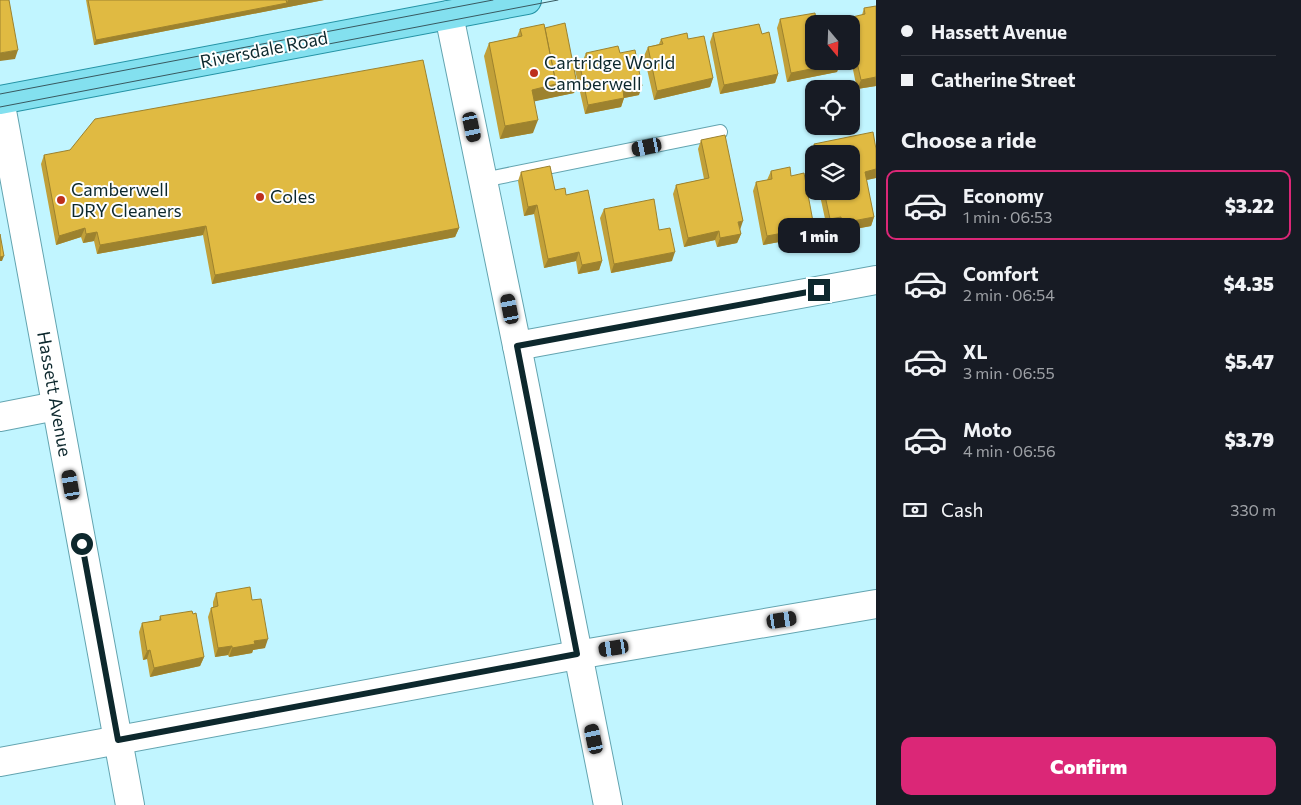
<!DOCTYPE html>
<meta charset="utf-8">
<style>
:root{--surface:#171b24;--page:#242831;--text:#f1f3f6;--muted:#9ea1a6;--line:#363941;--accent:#db2777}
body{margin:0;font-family:Commissioner,sans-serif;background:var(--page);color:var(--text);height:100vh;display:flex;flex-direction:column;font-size:19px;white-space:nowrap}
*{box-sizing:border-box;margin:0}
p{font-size:16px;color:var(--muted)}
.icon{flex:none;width:28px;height:28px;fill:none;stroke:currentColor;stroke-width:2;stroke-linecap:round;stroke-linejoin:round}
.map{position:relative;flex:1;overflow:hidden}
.drawer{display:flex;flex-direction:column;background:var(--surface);width:425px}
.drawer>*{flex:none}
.top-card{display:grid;align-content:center;height:110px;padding:0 25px;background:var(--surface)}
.needle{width:32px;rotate:161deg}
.tools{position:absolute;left:805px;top:15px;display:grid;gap:10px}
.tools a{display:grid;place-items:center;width:55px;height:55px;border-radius:10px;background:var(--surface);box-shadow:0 1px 4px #0004;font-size:25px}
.end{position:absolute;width:22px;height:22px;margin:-11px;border:6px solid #0d282d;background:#fff;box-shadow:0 0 0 2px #fff}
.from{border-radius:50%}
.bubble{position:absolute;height:35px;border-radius:10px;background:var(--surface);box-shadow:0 1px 4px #0004;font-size:16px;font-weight:800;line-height:35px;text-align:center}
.car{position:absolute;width:15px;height:30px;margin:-15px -8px;border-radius:6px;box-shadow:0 0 4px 1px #0007;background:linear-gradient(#222 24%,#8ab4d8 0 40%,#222 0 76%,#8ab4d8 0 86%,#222 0)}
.top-card b{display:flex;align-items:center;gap:18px;height:48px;font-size:19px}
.top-card b+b{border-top:1px solid var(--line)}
.top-card i{width:12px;height:12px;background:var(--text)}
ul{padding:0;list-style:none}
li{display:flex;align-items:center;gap:15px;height:70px;margin:0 10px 8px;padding:0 15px;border:2px solid transparent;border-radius:10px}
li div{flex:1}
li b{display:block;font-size:19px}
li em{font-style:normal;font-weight:800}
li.on{border-color:var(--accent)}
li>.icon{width:45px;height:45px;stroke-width:1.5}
h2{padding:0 25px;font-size:22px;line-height:60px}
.pay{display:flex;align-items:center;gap:12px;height:55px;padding:0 25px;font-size:19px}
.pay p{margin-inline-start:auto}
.cta{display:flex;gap:10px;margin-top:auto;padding:10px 25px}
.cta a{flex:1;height:58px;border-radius:10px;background:var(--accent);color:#fff;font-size:20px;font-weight:800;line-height:58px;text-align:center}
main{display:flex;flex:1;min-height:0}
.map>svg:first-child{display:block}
</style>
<main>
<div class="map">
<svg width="876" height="805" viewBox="0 0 876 805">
<rect width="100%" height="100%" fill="#c1f5ff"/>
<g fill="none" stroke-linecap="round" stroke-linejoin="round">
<defs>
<path id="service" d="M483 180 720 132"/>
<g id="minor">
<path d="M449 15 517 346 608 805"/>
<path d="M0 100 130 805"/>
<path d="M517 346 876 280"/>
<path d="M0 417 56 406"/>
<path d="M0 762 577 655 876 604"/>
</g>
<path id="primary" d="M0 100 527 0"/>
</defs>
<use href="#service" stroke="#63a4b0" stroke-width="16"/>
<use href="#minor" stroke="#63a4b0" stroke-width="30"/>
<use href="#primary" stroke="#2493a5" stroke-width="30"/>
<use href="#service" stroke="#fff" stroke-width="14"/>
<use href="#minor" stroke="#fff" stroke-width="28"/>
<use href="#primary" stroke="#83e0ef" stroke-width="28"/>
<g stroke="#385960" stroke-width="1">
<path d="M0 94 493 0"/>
<path d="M0 107 558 0"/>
</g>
</g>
<g fill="#c1a039">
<path d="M86 0H324L94 45Z"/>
<path d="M864 8 876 86 857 89 851 60V24H845L848 18 862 15Z"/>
<path d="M780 19 816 20 840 63 837 72 787 82 777 28Z"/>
<path d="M545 28 577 84 574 93 534 101 533 133 500 139 484 56 489 43 517 37 520 29Z"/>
<path d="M713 33 762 34 778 74 775 83 720 94 710 42Z"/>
<path d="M661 39H688L713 78 710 87 654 100 644 56 648 47 659 44Z"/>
<path d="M586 53H620L639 95 624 98 621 107 585 114 575 70 579 61 583 60Z"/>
<path d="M701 140 740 230 741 234 737 243 717 247 715 240 684 247 673 194 676 185 704 179 698 149Z"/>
<path d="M814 144 876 149V178L866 180 874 217 871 226 839 232 838 226 827 228 819 191H851V154H814V165L811 153Z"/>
<path d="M44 155 459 228 455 237 212 284 203 235 97 254 94 241 83 243 81 237 56 245 41 164Z"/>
<path d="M771 171 791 176 814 227 811 236 763 245 753 191 756 182 767 180Z"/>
<path d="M521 172 555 190 566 195 602 261 599 270 578 274 576 261 544 268 534 214 524 216 518 181Z"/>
<path d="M604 209 659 230 672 261 611 273 600 218Z"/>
<path d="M216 593 252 600 265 648 253 650 252 653 229 657 228 655 215 657 208 617 211 608 213 607V602Z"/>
<path d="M160 616 204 657 200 666 150 677 147 659 143 660 139 632 142 623 159 620Z"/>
</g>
<g fill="#9d822e">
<path d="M288 0H324L94 45 96 40 287 3Z"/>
<path d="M18 50 15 59 0 61V53Z"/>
<path d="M840 63 837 72 787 82 791 73Z"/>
<path d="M778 74 775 83 720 94 724 85Z"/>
<path d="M876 77V86L857 89 861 80Z"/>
<path d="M713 78 710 87 654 100 657 91Z"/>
<path d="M556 84H577L574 93 527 103 532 90Z"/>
<path d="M642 86 639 95 619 99 623 90Z"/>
<path d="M624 98 621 107 585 114 588 105Z"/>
<path d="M538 120 533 133 500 139 505 126Z"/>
<path d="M876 169V178L862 181 865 172Z"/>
<path d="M537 205 534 214 524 216 528 207Z"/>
<path d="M841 217 838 226 827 228 830 219Z"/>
<path d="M874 217 871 226 839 232 842 223Z"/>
<path d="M743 221 740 230 738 222Z"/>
<path d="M206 226 203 235 97 254 100 245Z"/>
<path d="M814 227 811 236 763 245 767 236Z"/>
<path d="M85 228 81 237 56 245 59 236Z"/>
<path d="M459 228 455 237 212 284 215 275Z"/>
<path d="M719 231 715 240 684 247 688 238Z"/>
<path d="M97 232 94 241 83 243 86 234Z"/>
<path d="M741 234 737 243 717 247 720 238Z"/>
<path d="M579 252 576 261 544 268 548 259Z"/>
<path d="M675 252 672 261 611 273 614 264Z"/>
<path d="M4 256 2 261H0V257Z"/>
<path d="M602 261 599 270 578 274 582 265Z"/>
<path d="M268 639 265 648 253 650 252 653 229 657 232 648 254 641Z"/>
<path d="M232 646 228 655 215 657 218 648Z"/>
<path d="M150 650 147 659 143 660 147 651Z"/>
<path d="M204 657 200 666 150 677 154 668Z"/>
</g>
<g fill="#e0ba42" stroke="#9d822e">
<path d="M0 0H9L18 50 0 53Z"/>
<path d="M88 0H286L287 3 96 40Z"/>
<path d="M876 6V77L861 80 851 36V24H849L848 18 865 14 864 8Z"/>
<path d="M815 13 816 20 831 17 833 24H814V61H840V63L791 73 780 19Z"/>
<path d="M565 23 577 84 555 88 556 84 545 28Z"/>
<path d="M544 24 556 84 532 90 538 120 505 126 489 43 522 36 520 29Z"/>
<path d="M759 24 762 34 769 32 778 74 724 85 713 33Z"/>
<path d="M687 33 688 39 704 36 713 78 657 91 648 47 663 44 661 39Z"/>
<path d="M618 46 620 53 635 50 642 86 623 90 624 98 588 105 579 61 587 59 586 53Z"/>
<path d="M423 60 459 228 215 275 206 226 100 245 97 232 86 234 85 228 59 236 44 155 70 150 95 119Z"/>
<path d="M873 132 876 149V169L865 172 874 217 842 223 841 217 830 219 824 191H851V154H817L814 144Z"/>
<path d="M725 135 743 221 738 222 741 234 720 238 719 231 688 238 676 185 709 178 701 140Z"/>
<path d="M550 166 555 190 565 188 566 195 588 190 602 261 582 265 579 252 548 259 537 205 528 207 521 172Z"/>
<path d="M790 167 791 176 804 173 814 227 767 236 756 182 772 179 771 171Z"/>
<path d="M654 199 659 230 670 228 675 252 614 264 604 209Z"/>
<path d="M0 234 4 256 0 257Z"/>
<path d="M250 587 252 600 261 599 268 639 254 641 255 644 232 648V646L218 648 211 608 218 606 216 593Z"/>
<path d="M192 611 193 614 196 613 204 657 154 668 150 650 147 651 142 623 161 620 160 616Z"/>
</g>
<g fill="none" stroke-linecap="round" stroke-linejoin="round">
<path stroke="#0d282d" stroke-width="6" d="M82 544 118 740 577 654 517 346 819 290"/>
</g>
<g fill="#bd301d" stroke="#fff" stroke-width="2">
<circle cx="534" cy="73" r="5"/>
<circle cx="260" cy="197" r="5"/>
<circle cx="61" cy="200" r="5"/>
</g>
<g text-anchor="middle" stroke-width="4" stroke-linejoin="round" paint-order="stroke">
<g font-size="18" fill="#0d282d" stroke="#fff">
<text transform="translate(264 50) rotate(-11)" y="6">Riversdale Road</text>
<text transform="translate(54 394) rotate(80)" y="6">Hassett Avenue</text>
</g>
<g font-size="18" fill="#0d282d" stroke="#fff" text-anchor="start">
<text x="544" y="69">Cartridge World<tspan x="544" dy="21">Camberwell</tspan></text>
<text x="71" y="196">Camberwell<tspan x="71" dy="21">DRY Cleaners</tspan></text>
<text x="270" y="203">Coles</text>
</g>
</g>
</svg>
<div class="tools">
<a><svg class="needle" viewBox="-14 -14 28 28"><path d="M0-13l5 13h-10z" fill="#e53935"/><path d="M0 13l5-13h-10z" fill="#9ea1a6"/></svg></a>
<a><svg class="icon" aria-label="locate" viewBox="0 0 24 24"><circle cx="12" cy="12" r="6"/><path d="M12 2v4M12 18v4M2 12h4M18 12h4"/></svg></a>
<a><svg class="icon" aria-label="layers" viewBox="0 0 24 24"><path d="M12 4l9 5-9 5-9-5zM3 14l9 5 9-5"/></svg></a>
</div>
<i class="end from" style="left:82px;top:544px"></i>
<i class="end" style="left:819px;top:290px"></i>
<div class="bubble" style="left:778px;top:218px;width:82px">1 min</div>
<i class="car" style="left:472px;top:127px;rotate:168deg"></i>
<i class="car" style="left:647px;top:147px;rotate:258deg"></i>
<i class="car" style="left:510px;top:309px;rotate:349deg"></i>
<i class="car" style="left:71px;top:485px;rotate:350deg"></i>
<i class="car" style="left:782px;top:620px;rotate:81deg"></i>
<i class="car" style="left:614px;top:648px;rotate:261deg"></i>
<i class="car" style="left:594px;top:739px;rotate:348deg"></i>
</div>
<section class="drawer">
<div class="top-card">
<b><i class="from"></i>Hassett Avenue</b>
<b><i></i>Catherine Street</b>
</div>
<h2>Choose a ride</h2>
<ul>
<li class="on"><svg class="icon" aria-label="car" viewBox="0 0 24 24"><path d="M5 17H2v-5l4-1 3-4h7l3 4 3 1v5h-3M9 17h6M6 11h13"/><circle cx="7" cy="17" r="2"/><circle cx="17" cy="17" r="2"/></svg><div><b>Economy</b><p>1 min · 06:53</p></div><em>$3.22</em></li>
<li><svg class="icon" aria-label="car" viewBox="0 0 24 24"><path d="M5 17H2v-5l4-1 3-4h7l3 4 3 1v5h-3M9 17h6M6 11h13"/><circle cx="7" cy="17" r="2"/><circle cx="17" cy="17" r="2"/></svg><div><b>Comfort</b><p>2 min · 06:54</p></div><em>$4.35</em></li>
<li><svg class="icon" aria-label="car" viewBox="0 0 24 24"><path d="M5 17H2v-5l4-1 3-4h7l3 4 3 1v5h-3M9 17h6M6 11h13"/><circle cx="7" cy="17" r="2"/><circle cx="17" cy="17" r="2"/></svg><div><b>XL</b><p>3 min · 06:55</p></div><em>$5.47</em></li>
<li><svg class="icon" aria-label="car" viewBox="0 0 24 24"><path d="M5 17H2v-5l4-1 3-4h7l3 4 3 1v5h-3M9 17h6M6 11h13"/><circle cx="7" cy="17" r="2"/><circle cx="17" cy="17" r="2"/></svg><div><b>Moto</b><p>4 min · 06:56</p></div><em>$3.79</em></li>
</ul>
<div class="pay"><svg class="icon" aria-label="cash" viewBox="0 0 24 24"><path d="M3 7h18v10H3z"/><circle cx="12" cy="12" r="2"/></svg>Cash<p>330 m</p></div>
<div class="cta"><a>Confirm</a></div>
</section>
</main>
